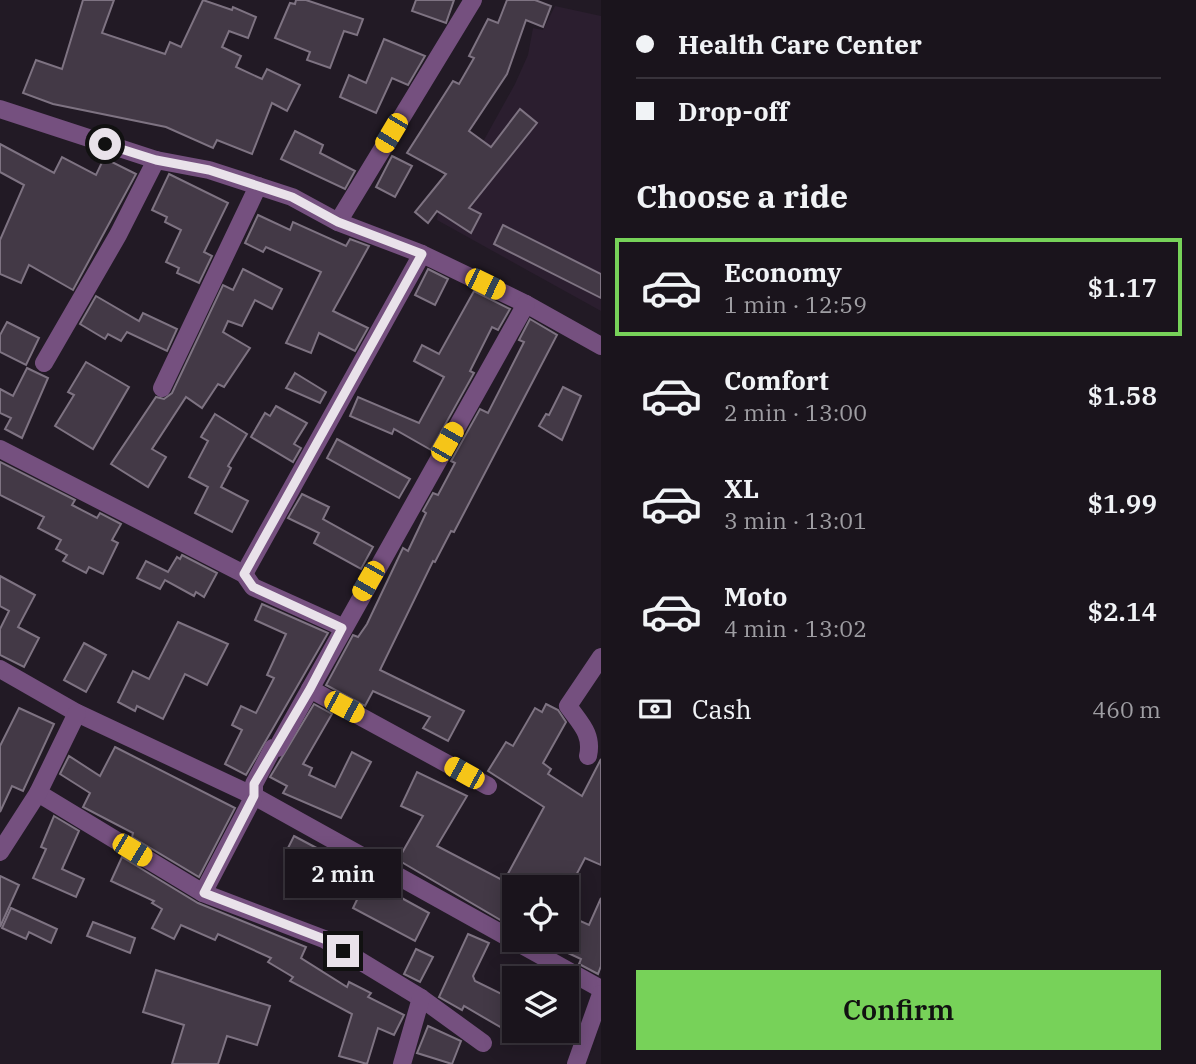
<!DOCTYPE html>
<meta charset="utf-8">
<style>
:root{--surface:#1a141c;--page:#272129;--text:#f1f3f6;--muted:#9f9ea3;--line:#38333b;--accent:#77d259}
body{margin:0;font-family:"IBM Plex Serif",serif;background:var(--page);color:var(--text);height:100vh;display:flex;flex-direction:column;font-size:26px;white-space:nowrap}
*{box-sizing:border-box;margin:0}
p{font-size:23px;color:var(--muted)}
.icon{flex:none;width:38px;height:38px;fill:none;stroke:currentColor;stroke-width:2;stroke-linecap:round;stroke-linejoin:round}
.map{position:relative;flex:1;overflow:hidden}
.panel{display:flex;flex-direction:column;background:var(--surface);width:595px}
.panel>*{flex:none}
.hud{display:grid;align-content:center;height:154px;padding:0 35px;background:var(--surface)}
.tools{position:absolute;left:502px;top:875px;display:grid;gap:14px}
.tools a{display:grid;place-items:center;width:77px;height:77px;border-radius:0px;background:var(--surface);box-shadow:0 4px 18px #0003,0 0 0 2px var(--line);font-size:35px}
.end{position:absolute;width:32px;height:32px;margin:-16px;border:9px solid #e9e2ea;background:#111;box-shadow:0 0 0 4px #111}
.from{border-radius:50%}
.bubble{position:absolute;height:49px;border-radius:0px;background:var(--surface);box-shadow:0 4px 18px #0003,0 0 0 2px var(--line);font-size:23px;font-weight:600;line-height:49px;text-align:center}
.car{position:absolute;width:21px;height:42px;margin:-21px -10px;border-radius:9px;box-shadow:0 0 5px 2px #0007;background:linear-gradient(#f5c518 24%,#345 0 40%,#f5c518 0 76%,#345 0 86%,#f5c518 0)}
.hud b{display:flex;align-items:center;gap:24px;height:66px;font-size:26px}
.hud b+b{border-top:2px solid var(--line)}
.hud i{width:18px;height:18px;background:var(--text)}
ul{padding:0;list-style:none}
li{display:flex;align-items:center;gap:21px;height:98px;margin:0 14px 10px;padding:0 21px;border:4px solid transparent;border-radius:0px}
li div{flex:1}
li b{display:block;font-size:26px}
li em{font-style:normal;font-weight:600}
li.active{border-color:var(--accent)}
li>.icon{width:63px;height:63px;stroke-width:1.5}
h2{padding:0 35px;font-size:32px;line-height:84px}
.pay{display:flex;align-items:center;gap:18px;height:77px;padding:0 35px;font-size:26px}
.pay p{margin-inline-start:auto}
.action{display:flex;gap:14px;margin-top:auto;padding:14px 35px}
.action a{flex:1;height:80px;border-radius:0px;background:var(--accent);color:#111;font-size:28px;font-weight:600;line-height:80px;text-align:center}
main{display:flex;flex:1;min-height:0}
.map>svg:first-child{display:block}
</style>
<main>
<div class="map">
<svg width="601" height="1064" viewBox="0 0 601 1064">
<rect width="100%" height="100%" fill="#221a25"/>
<path fill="#2b1e2f" d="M555 6 601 16V311L437 220 438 212 474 158 515 84 528 55 533 28 543 30Z"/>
<g fill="#433946" stroke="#7e7382" stroke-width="2">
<path d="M83 0H114L102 33 165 54 170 42 181 47 203 0 232 10 233 7 256 17 248 38 229 31 222 47 241 56 236 67 262 79 267 69 300 85 287 111 272 103 252 154 217 140 213 148 166 127 53 104 23 93 36 60 62 69Z"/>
<path d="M296 0H306L363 19 357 35 344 31 330 68 307 60 310 52 275 38 290 3 295 4Z"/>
<path d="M416 0H454L446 23 412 11Z"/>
<path d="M507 0H535L551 6 543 27 526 20 507 74 469 131 491 147 520 109 537 123 469 208 481 214 471 233 437 211 428 223 415 212 446 174 407 153 453 81 459 84 474 58 469 56 488 19 498 23Z"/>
<path d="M384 39 425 56 408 85 392 78 376 113 340 97 349 75 366 83Z"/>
<path d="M295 131 323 145 320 153 355 171 345 189 281 159Z"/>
<path d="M0 144 54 173 62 157 96 175 104 158 136 174 73 290 29 265 21 283 0 274V240L24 185 0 172Z"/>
<path d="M392 156 412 166 395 197 376 187Z"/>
<path d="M169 174 228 203 204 252 212 256 199 283 177 273 179 268 166 262 181 230 165 222 167 217 152 210Z"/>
<path d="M258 215 290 230 293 222 346 246 350 239 369 246 333 311 368 328 355 351 319 333 311 353 286 343 321 272 266 247 263 252 245 243Z"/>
<path d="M503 225 601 274V298L494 244Z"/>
<path d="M243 269 282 289 272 309 255 300 242 326 228 321 223 332 250 348 224 387 218 384 202 408 186 397 152 449 166 457 148 487 111 464 156 397 164 399 172 393 223 285 233 290Z"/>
<path d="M428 269 448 279 435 305 415 295Z"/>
<path d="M474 291 510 309 498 330 492 327 470 371 474 373 431 450 394 429 392 434 350 416 358 397 419 423 444 377 414 361 422 345 439 354Z"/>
<path d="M96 296 139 321 143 313 177 329 167 351 127 332 121 341 108 334 105 339 80 324Z"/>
<path d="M530 319 557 335 454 532 451 531 435 562 433 561 380 670 464 711 448 741 423 728 430 717 373 691 365 706 326 685 353 635 358 637 367 624 403 548 408 551 426 513 423 511 433 493 438 495 455 463 451 461 480 409 488 413 524 342 519 340Z"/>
<path d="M7 322 39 338 26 365 0 352V335Z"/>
<path d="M86 362 129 387 93 449 55 426 74 395 68 392Z"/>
<path d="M27 368 48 378 22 438 5 429 11 418 0 413V389L13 396Z"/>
<path d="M295 373 326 392 320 403 286 388Z"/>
<path d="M563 387 581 396 562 440 539 426 546 414 549 415Z"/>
<path d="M276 406 307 423 294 444 301 448 293 462 251 437 265 413 270 416Z"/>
<path d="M215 414 247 434 228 466 231 468 221 487 248 501 232 532 195 513 208 487 189 477 208 441 201 437Z"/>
<path d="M337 439 410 479 399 498 327 458Z"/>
<path d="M0 462 75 500 72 505 97 518 100 513 121 524 112 540 118 543 103 574 89 567 86 573 63 561 67 555 56 549 61 540 38 528 44 517 0 495Z"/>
<path d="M302 494 329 507 323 519 373 547 361 569 314 543 319 533 288 518Z"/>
<path d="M182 555 217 573 204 597 196 592 194 596 165 580 160 589 137 578 146 561 168 572 177 557 180 559Z"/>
<path d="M0 576 35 595 18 627 39 638 24 667 0 655V629L9 611 0 606Z"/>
<path d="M262 604 328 633 246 775 225 764 242 730 232 725 241 706 256 713 274 678 267 675 286 634 255 620Z"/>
<path d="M178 622 228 644 207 685 185 674 163 719 137 706 135 711 118 702 133 671 149 679Z"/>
<path d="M84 643 106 655 86 692 64 680Z"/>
<path d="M314 704 332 714 303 764 312 768 309 775 335 787 352 752 371 762 341 818 283 793 287 786 270 777Z"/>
<path d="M546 704 558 710 566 722 543 763 551 769 548 774 582 796 601 759V865L585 858 570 887H514V928L398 860 423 816 401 806 417 772 467 796 437 846 504 881 544 807 488 771 506 742 513 746 535 708 542 712Z"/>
<path d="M19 708 54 724 23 791 12 786 0 812V746Z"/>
<path d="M115 747 235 808 199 877 132 837 133 833 83 807 90 793 60 774 69 756 100 776Z"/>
<path d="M54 816 79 831 62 869 84 879 76 897 33 878 46 849 41 847Z"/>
<path d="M294 836 345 863 329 897 298 883 309 860 287 850Z"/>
<path d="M122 857 198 903 306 947 301 958 347 987 349 982 371 993 368 997 404 1015 394 1035 378 1028 367 1064 339 1056 352 1014 290 981 293 977 268 962 271 958 218 934 215 940 181 925 174 939 152 928 162 909 152 903 154 901 111 881Z"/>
<path d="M0 876 19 885 0 927Z"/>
<path d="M367 879 429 913 415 941 353 908Z"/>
<path d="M601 898V966L598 974 579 964 581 959 540 940H567V915L589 925Z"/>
<path d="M11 908 57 929 51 943 29 932 26 939 2 928Z"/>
<path d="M93 922 135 938 130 953 87 936Z"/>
<path d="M468 934 489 943 473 976 475 981 514 1000V1035L464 1006 462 1010 439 997Z"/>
<path d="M416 949 433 957 420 982 404 974Z"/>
<path d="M156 970 270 1006 257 1045 227 1036 218 1064H172L184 1025 143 1012Z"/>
<path d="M428 1026 461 1041 452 1064 417 1053Z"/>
</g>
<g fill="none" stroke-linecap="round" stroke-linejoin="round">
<g stroke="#75507f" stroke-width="18">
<path d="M0 109 156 160 209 170 292 197 338 222 422 254 526 304 601 346"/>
<path d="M338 222 473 0"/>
<path d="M44 363 118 235 156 160"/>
<path d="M162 388 258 186"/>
<path d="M0 449 244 574 253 587 342 627"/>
<path d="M244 574 422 254"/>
<path d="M0 669 77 713 254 796 601 989"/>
<path d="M310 689 488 786"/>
<path d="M588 756C593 734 580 723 568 706L601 657"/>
<path d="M38 793 203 893 324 939 421 998 483 1043"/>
<path d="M0 852 38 793 77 713"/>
<path d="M203 893 254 796V784L273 748H277L526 304"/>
<path d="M402 1064 421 998"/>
<path d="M576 1064 601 994"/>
</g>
</g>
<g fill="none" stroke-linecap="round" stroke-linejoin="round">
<path stroke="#e9e2ea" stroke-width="9" d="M105 144 156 160 209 170 292 197 338 222 422 254 244 574 253 587 342 628 310 689 254 784V796L204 893 324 939 343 951"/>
</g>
</svg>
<div class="tools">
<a><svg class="icon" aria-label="locate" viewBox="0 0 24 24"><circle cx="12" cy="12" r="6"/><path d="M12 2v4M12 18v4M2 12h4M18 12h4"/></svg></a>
<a><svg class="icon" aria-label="layers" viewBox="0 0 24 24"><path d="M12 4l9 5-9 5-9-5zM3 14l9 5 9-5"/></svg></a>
</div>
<i class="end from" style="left:105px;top:144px"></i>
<i class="end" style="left:343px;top:951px"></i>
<div class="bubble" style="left:285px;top:849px;width:116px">2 min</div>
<i class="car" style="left:391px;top:133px;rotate:211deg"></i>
<i class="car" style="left:485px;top:284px;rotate:116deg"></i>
<i class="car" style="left:447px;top:442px;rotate:30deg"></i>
<i class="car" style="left:368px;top:581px;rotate:210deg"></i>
<i class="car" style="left:344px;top:707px;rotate:118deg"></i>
<i class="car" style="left:464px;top:773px;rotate:299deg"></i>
<i class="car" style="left:132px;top:850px;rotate:121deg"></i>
</div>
<section class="panel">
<div class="hud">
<b><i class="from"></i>Health Care Center</b>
<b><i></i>Drop-off</b>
</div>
<h2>Choose a ride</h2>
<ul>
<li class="active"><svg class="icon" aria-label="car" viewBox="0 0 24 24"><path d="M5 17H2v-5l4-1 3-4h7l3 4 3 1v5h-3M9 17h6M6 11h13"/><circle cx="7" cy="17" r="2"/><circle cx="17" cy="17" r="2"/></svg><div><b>Economy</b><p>1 min · 12:59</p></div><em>$1.17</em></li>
<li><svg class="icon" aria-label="car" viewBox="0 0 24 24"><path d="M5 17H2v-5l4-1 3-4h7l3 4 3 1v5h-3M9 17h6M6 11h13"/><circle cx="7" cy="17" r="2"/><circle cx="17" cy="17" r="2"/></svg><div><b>Comfort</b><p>2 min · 13:00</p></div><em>$1.58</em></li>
<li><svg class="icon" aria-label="car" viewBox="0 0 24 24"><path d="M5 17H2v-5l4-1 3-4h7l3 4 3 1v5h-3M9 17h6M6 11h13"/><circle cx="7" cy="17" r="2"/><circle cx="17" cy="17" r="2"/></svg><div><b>XL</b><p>3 min · 13:01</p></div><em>$1.99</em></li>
<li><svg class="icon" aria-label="car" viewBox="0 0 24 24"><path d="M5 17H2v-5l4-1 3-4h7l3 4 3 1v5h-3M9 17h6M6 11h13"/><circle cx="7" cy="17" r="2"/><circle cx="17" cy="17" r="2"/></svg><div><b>Moto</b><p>4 min · 13:02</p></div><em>$2.14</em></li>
</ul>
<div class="pay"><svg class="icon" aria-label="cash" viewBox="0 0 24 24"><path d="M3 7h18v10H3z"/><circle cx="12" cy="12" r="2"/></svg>Cash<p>460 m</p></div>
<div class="action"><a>Confirm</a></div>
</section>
</main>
